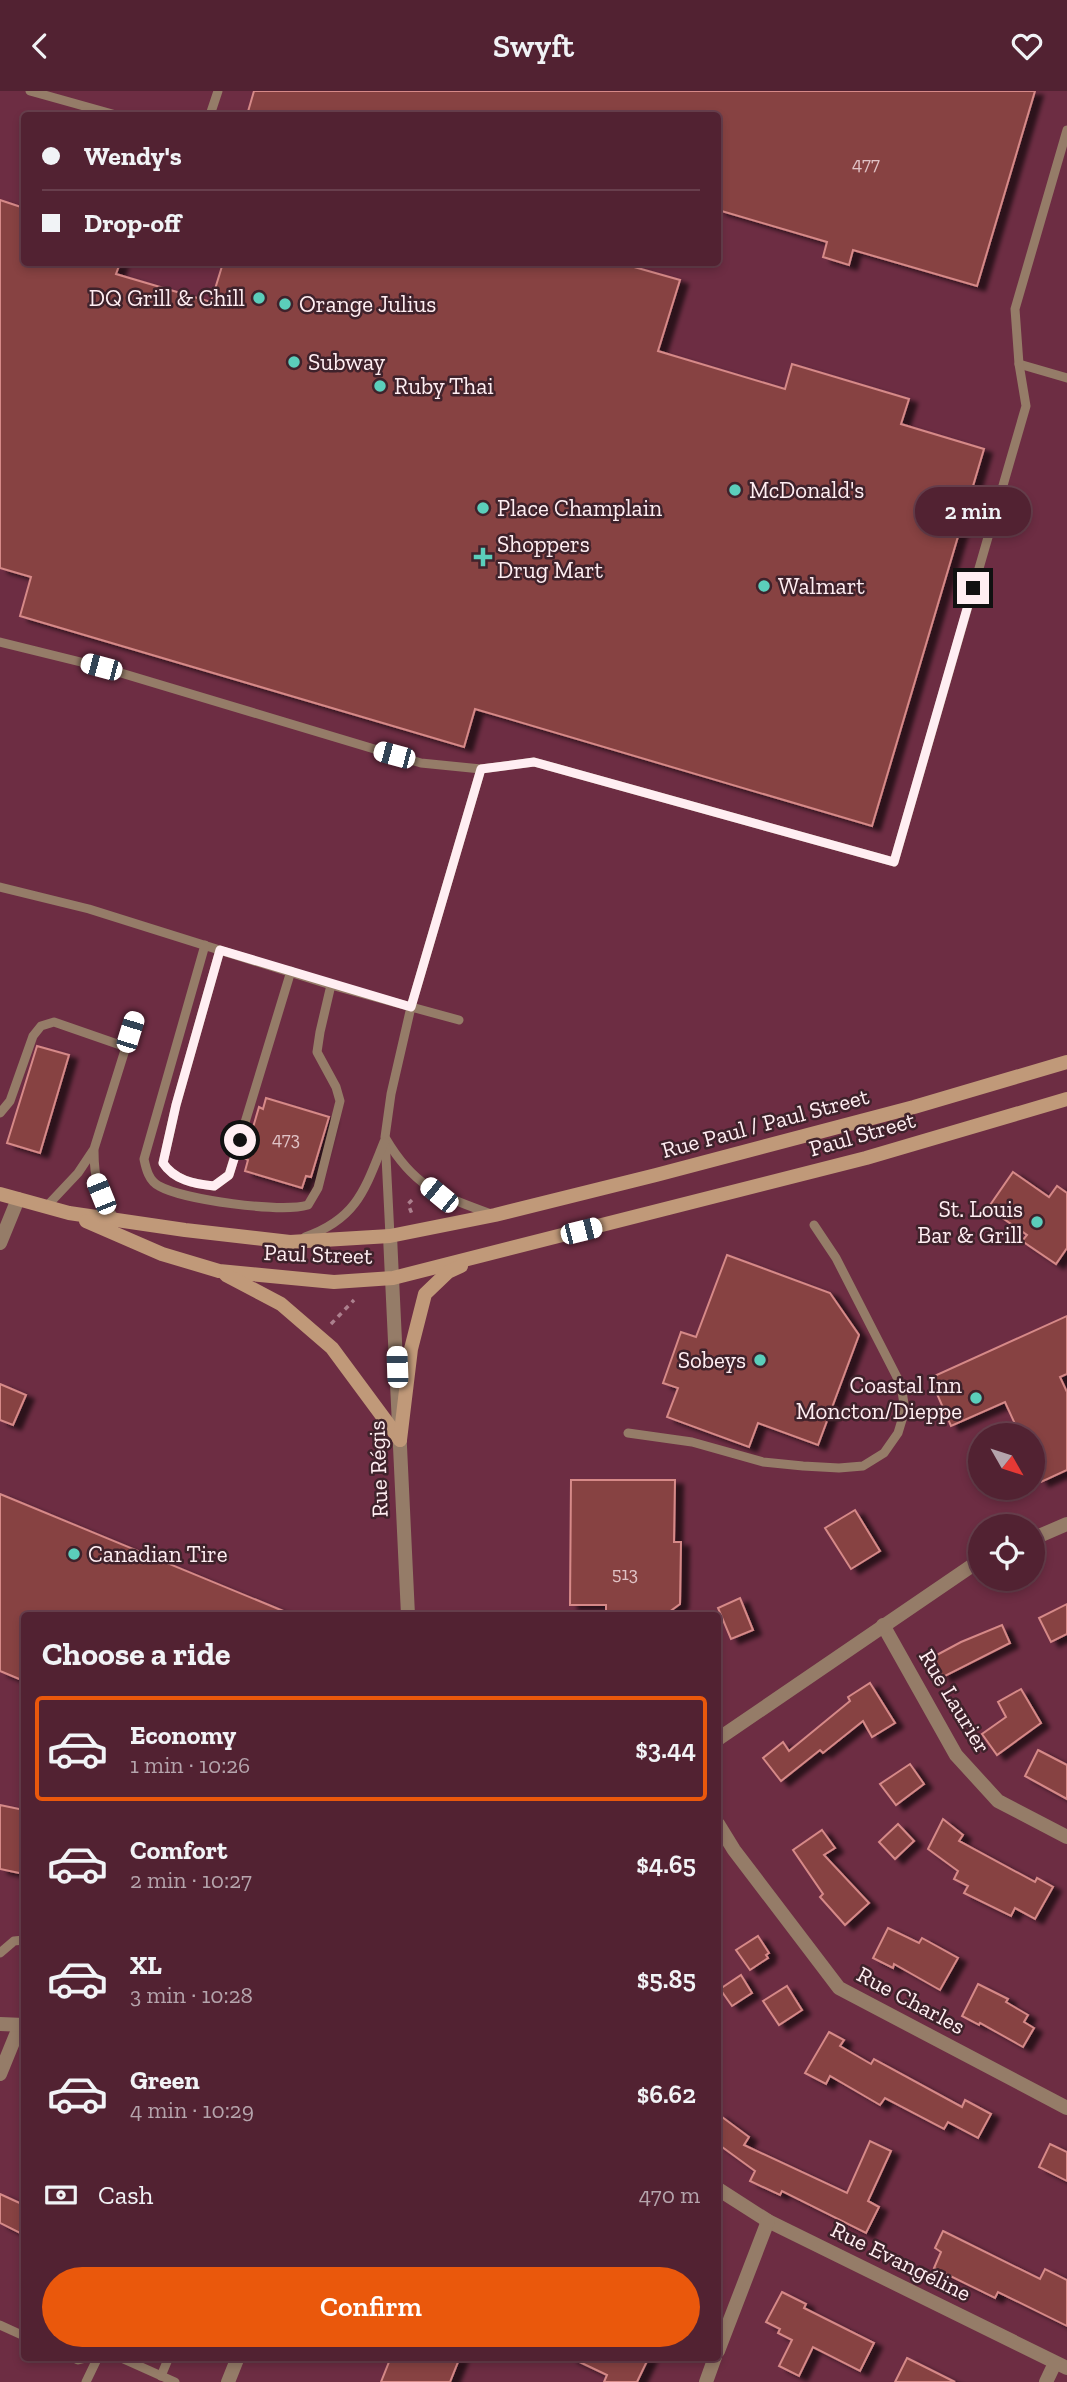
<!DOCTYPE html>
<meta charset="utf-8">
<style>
:root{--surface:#522232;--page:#5c2f3e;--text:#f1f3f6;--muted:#b5a4ac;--line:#683f4d;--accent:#ea580c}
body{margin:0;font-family:"Zilla Slab",serif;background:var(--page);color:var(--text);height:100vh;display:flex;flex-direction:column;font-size:26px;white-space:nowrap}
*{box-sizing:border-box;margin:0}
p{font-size:23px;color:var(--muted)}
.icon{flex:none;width:38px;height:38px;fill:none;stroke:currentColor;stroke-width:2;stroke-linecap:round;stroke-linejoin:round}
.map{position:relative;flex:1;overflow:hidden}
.drawer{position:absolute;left:21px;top:1521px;width:700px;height:749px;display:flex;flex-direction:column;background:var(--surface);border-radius:7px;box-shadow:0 4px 10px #0003,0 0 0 2px var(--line)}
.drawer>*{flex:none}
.hud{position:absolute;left:21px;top:21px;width:700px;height:154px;border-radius:7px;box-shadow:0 4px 10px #0003,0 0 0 2px var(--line);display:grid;align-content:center;height:154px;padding:0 21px;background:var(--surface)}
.needle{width:46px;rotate:129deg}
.controls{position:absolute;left:968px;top:1332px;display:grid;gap:14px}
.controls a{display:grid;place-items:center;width:77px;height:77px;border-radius:50%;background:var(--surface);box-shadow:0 4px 10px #0003,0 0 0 2px var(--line);font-size:35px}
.end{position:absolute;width:32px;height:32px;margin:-16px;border:9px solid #ffeef2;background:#111;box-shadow:0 0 0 4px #111}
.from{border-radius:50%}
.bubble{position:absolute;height:49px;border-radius:24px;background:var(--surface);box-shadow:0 4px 10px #0003,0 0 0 2px var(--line);font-size:23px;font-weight:600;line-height:49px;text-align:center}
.car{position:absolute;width:21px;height:42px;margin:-21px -10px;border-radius:9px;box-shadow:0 0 5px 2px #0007;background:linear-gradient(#fff 24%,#345 0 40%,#fff 0 76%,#345 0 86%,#fff 0)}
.hud b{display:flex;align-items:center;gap:24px;height:66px;font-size:26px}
.hud b+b{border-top:2px solid var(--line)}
.hud i{width:18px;height:18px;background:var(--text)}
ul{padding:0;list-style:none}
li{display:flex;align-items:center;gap:21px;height:105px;margin:0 14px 10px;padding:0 7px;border:4px solid transparent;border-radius:7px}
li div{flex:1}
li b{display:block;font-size:26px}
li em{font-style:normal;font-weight:600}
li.on{border-color:var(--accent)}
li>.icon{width:63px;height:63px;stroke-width:1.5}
h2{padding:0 21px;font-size:32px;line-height:84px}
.pay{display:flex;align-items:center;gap:18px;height:77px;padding:0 21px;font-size:26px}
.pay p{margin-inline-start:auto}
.cta{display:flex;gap:14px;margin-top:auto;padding:14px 21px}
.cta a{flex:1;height:80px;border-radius:42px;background:var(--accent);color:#fff;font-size:28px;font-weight:600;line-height:80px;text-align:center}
header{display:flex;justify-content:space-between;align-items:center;height:91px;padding:0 21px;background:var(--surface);font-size:32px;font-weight:600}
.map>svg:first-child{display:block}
</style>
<header><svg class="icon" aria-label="back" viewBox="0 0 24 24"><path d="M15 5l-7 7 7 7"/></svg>Swyft<svg class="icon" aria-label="heart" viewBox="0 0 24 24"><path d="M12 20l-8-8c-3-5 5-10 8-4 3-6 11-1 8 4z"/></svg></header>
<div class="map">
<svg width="1067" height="2291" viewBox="0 0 1067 2291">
<defs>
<filter id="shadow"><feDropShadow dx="8" dy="4.5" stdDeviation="2" flood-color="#0009"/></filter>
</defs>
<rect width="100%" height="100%" fill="#6d2d43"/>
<g fill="#874343" stroke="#d68988" stroke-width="2" filter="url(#shadow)">
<path d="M254 0H1035L977 195 853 159 849 174 823 166 827 151 718 119V24H247Z"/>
<path d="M0 109 24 117V172H120L116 183 211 211 223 172H620L680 189 658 260 785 298 792 273 909 308 901 333 984 358 872 735 475 618 464 656 20 525 31 486 0 477Z"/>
<path d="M37 955 69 964 40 1062 7 1052Z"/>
<path d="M266 1007 329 1026 311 1086 306 1085 302 1097 245 1080 248 1069 244 1067 259 1016 263 1018Z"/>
<path d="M1013 1081 1049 1106 1057 1095 1067 1102V1157L1056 1173 1022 1150 1027 1144 988 1117Z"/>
<path d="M727 1164 830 1202 859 1244 818 1354 758 1332 749 1356 667 1326 678 1297 663 1292 681 1241 696 1246Z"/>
<path d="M1067 1225V1283L1060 1286 1067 1301V1379L1041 1391 1032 1373V1344H1020L1005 1311 951 1335 930 1287Z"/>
<path d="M0 1293 26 1304 13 1334 0 1329Z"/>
<path d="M571 1389H675L674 1451H681L680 1513 665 1524H606V1514H570Z"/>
<path d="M0 1403 293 1524H24V1590L0 1580Z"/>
<path d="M855 1419 880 1460 851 1478 825 1437Z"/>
<path d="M740 1507 753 1539 731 1548 718 1517Z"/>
<path d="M1067 1513V1543L1051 1551 1039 1527Z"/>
<path d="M1002 1534 1010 1552 943 1586 933 1566 961 1551Z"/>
<path d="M870 1592 895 1632 872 1646 863 1630 823 1662 820 1659 781 1690 763 1667 783 1651 789 1660 850 1610 848 1606Z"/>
<path d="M1021 1598 1041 1632 997 1664 982 1643 1006 1626 998 1611Z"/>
<path d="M1038 1659 1067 1674V1708L1025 1685Z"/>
<path d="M910 1673 924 1693 896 1714 880 1693Z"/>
<path d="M0 1714 24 1719V1783L0 1778Z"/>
<path d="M943 1728 963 1744 959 1750 1035 1791 1037 1787 1053 1796 1035 1828 1015 1817 1011 1825 964 1802 968 1795 954 1788 958 1780 928 1758Z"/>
<path d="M898 1733 914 1750 895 1768 879 1751Z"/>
<path d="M822 1739 835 1757 824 1764 869 1812 845 1834 820 1806 823 1803 793 1759Z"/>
<path d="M888 1837 919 1852 922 1847 958 1867 940 1899 894 1873 893 1877 873 1867Z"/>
<path d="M758 1845 769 1862 766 1864 768 1867 750 1879 736 1859Z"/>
<path d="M741 1884 752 1902 732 1915 720 1898Z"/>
<path d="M978 1893 1008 1908 1006 1911 1028 1924 1024 1931 1034 1937 1023 1956 980 1932 979 1934 962 1925Z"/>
<path d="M787 1895 802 1919 779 1934 763 1910Z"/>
<path d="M829 1941 844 1949 840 1955 871 1973 874 1968 962 2016 965 2009 991 2023 978 2047 948 2031 944 2038 885 2007 880 2014 830 1985 826 1993 805 1982Z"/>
<path d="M718 2023 749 2046 744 2054 847 2102 870 2050 891 2060 868 2110 879 2116 866 2142 782 2100 780 2104 750 2090 755 2080 718 2053Z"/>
<path d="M1050 2053 1067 2061V2090L1039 2076Z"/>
<path d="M0 2103 24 2114V2144L0 2132Z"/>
<path d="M943 2140 1040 2188 1045 2178 1067 2189V2235L998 2201 995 2207 934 2177 941 2161 935 2157Z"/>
<path d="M782 2201 806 2213 804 2217 874 2252 860 2280 813 2256 799 2285 779 2275 792 2249 778 2242 780 2238 766 2231Z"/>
<path d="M391 2266H460L450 2291H381Z"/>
<path d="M569 2266H649L637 2291H604L607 2284Z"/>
<path d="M907 2267 955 2291H895Z"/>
</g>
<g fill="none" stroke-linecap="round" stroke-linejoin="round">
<g stroke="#ac808e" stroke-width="3.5" stroke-dasharray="5 5" stroke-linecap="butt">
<path d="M412 1109 408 1113 412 1123"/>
<path d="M331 1233 354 1209"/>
</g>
<g stroke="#957c68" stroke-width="9">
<path d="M30 0 116 24"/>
<path d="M210 24 218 0"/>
<path d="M1019 273 1067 287"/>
<path d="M0 551 101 576 421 672 481 678 534 671 894 771 1026 315 1019 273 1015 218 1067 39"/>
<path d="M0 796 89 818 331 894 459 929"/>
<path d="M205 854 144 1068C146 1078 149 1090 159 1095 184 1109 281 1122 308 1114L318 1097 340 1010 336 996 317 961 320 941 331 894"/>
<path d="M220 859 176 1014 163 1072C174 1089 194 1093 214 1095L229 1084 291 880"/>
<path d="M0 1022 10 1010 33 945 41 935 54 931 126 956"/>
<path d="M386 1048C415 1097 440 1104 491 1123"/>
<path d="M94 1060C94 1089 99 1104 115 1128"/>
<path d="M46 1116 78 1082 94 1058 135 927"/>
<path d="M390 1145 385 1046 391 1003 411 916 481 678"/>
<path d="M305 1146C357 1128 365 1098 384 1051"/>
<path d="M628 1342 692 1351 763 1371 803 1375 839 1377 863 1375 884 1362 898 1342 905 1319 901 1294 836 1167 814 1134"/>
<path d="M0 1862 14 1850 24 1849"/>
<path d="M0 2234 24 2245"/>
<path d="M72 2266 78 2269 90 2266"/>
<path d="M119 2266 175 2291"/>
<path d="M161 2285 169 2266"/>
<path d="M86 2291 98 2266"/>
</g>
<g stroke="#957c68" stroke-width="14">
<path d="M0 1152 18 1108"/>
<path d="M883 1534 956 1664 998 1710 1067 1746"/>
<path d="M718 1733 734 1759 839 1897 1067 2017"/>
<path d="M0 1983 20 1934"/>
<path d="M718 2098 768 2130 1067 2277"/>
<path d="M718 2260 768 2130"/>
<path d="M228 2291 238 2266"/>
<path d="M706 2291 715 2266"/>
<path d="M1046 2291 1055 2272"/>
</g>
<g stroke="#957c68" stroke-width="14">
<path d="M390 1145 408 1524"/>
<path d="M1032 1448 1067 1433"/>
<path d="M718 1648 970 1476 980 1472"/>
<path d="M0 1933 24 1934"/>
</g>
<g stroke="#c09979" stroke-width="14">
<path d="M0 1103 69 1122 185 1139 290 1151 390 1145 495 1124 656 1084 914 1016 1067 971"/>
<path d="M86 1130 162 1163 219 1180 334 1191 393 1187 866 1067 1067 1008"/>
<path d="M226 1184 281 1213 332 1257 400 1349"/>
<path d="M400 1349 411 1258 425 1203 448 1181 461 1175"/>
</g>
</g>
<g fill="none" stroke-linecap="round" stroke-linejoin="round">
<path stroke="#ffeef2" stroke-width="9" d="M240 1049 229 1084 214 1095C194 1093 174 1089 163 1072L176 1014 220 859 411 916 481 678 534 671 894 771 973 497"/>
</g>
<g fill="#5bcebb" stroke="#3f222b" stroke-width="2.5">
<circle cx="259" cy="207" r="7"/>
<circle cx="285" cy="213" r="7"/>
<circle cx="294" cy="271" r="7"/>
<circle cx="380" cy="295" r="7"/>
<circle cx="735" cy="399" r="7"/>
<circle cx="483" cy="417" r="7"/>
<path d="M479.5 455.5h7v7h7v7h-7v7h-7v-7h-7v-7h7z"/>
<circle cx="764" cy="495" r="7"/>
<circle cx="1037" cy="1131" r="7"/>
<circle cx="760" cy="1269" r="7"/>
<circle cx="976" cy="1307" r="7"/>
<circle cx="74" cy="1463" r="7"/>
</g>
<g text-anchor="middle" stroke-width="5" stroke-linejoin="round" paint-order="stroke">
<g font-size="19" fill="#e1c3c6">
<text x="866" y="79">477</text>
<text x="286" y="1054">473</text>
<text x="625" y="1489">513</text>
</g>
<g font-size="23" fill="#ffeef2" stroke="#3f222b" text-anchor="start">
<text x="245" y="215" text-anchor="end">DQ Grill &amp; Chill</text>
<text x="299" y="221">Orange Julius</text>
<text x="308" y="279">Subway</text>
<text x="394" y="303">Ruby Thai</text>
<text x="749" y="407">McDonald's</text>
<text x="497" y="425">Place Champlain</text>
<text x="497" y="461">Shoppers<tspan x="497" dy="26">Drug Mart</tspan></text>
<text x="778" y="503">Walmart</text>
<text x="1023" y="1126" text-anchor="end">St. Louis<tspan x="1023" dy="26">Bar &amp; Grill</tspan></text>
<text x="746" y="1277" text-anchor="end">Sobeys</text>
<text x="962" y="1302" text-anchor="end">Coastal Inn<tspan x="962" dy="26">Moncton/Dieppe</tspan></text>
<text x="88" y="1471">Canadian Tire</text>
</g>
<g font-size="23" fill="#ffeef2" stroke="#3f222b">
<text transform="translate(765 1032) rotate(-15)" y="8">Rue Paul / Paul Street</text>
<text transform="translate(862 1043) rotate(-16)" y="8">Paul Street</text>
<text transform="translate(318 1163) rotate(2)" y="8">Paul Street</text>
<text transform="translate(378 1378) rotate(-92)" y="8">Rue Régis</text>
<text transform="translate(955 1610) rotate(59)" y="8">Rue Laurier</text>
<text transform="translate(911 1909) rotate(28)" y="8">Rue Charles</text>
<text transform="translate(901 2170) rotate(26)" y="8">Rue Evangéline</text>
</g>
</g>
</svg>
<div class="controls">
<a><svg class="needle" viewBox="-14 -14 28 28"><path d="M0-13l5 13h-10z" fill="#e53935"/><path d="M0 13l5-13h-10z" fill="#b5a4ac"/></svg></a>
<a><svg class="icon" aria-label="locate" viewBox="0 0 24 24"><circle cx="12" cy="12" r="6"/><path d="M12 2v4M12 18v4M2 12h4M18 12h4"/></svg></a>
</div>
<i class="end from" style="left:240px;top:1049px"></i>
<i class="end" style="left:973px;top:497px"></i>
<div class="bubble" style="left:915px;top:396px;width:116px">2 min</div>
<i class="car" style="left:101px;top:576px;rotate:285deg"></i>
<i class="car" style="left:394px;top:664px;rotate:285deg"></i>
<i class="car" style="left:130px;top:941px;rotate:17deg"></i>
<i class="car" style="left:101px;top:1103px;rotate:338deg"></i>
<i class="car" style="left:439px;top:1104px;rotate:309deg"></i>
<i class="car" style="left:581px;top:1140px;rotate:76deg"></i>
<i class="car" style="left:397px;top:1276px;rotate:358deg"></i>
<div class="hud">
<b><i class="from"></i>Wendy's</b>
<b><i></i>Drop-off</b>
</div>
<section class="drawer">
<h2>Choose a ride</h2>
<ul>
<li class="on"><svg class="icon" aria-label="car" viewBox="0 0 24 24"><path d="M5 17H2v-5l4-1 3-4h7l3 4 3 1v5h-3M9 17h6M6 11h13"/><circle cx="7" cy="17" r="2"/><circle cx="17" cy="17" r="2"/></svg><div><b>Economy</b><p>1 min · 10:26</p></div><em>$3.44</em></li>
<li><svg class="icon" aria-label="car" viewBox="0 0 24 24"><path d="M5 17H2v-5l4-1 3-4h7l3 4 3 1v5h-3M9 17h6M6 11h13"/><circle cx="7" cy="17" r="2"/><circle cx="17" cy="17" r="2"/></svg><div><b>Comfort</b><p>2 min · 10:27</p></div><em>$4.65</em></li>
<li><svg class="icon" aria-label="car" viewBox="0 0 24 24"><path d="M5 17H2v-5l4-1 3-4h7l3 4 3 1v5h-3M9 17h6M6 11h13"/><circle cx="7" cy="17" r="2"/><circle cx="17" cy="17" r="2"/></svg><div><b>XL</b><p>3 min · 10:28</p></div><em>$5.85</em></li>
<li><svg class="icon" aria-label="car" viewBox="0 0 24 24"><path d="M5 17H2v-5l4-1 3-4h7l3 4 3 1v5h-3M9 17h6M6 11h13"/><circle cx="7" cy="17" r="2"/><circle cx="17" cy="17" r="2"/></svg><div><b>Green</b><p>4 min · 10:29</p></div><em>$6.62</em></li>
</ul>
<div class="pay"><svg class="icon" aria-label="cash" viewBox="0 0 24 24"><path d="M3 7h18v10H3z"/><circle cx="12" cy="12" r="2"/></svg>Cash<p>470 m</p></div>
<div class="cta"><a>Confirm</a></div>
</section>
</div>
